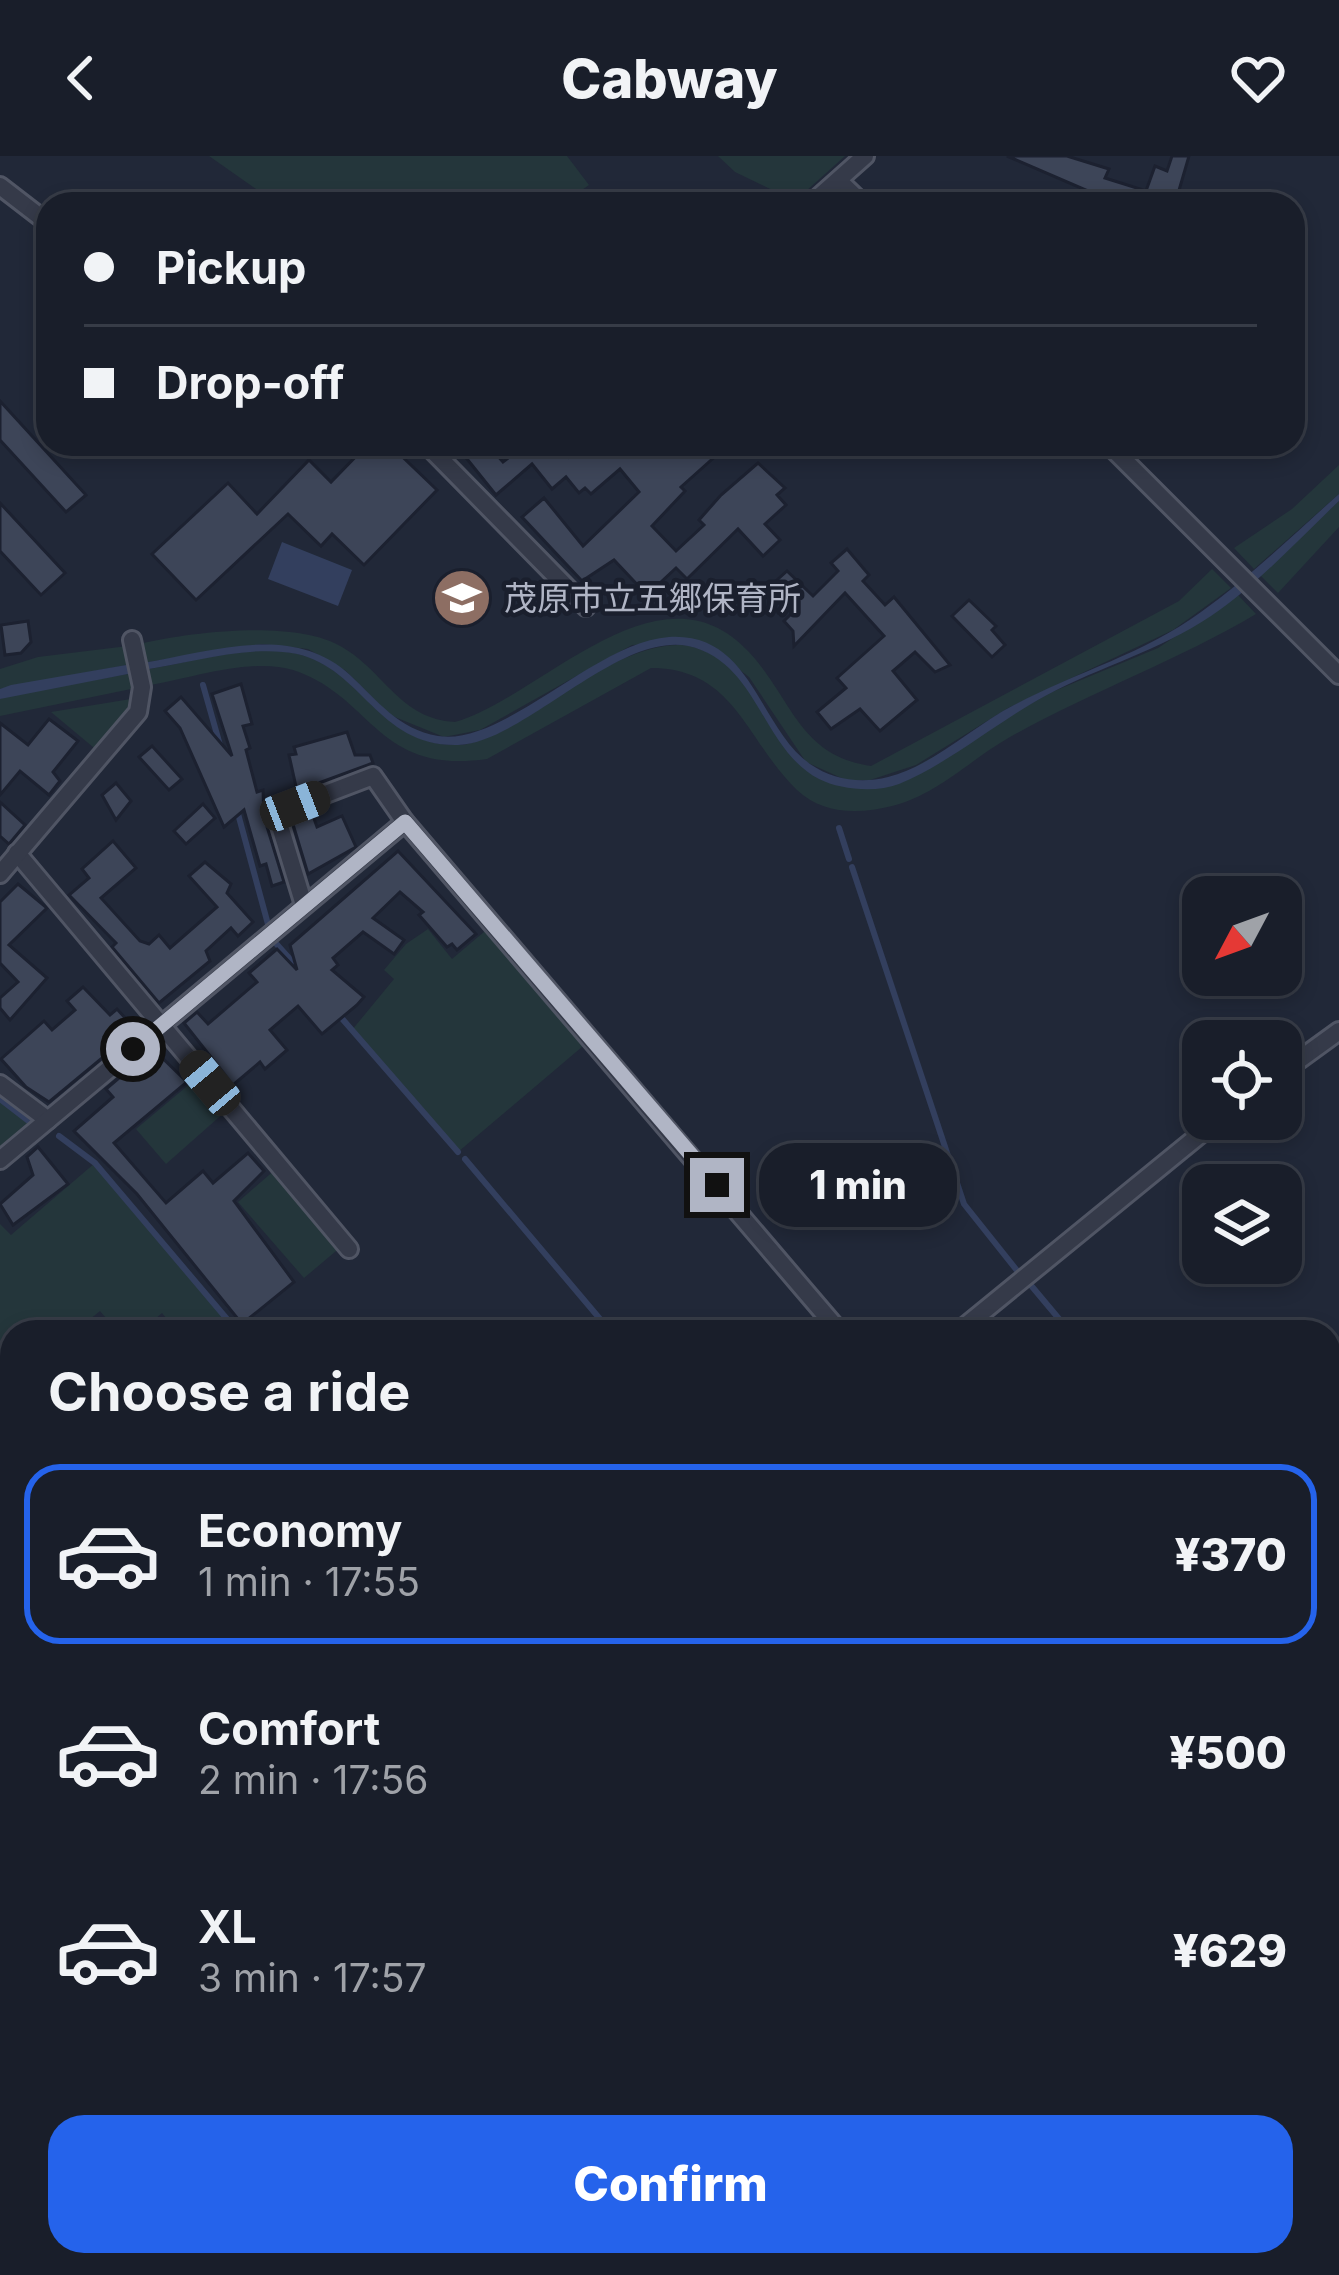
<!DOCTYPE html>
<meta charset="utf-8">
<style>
:root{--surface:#191e2a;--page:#262b36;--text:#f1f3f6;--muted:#9fa2a8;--line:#373c47;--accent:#2563eb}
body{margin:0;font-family:Inter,"Noto Sans JP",sans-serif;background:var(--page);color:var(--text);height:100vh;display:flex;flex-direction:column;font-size:45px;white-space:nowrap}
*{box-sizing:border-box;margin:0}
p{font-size:39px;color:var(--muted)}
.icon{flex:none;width:66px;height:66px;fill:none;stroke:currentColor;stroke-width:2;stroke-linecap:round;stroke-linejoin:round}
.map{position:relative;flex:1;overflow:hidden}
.panel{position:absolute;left:0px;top:1164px;width:1341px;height:957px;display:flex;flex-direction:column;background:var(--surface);border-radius:36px 36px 0 0;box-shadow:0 6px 18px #0003,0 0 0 3px var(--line)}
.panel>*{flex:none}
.banner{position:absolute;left:36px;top:36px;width:1269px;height:264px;border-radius:36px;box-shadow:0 6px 18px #0003,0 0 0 3px var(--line);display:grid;align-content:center;height:264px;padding:0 48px;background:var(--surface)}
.needle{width:78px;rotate:229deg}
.fabs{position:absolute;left:1182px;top:720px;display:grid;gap:24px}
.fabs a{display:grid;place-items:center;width:120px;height:120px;border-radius:24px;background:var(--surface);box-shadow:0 6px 18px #0003,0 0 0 3px var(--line);font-size:60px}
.end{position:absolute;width:54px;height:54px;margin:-27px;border:15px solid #b0b5c5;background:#111;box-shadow:0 0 0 6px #111}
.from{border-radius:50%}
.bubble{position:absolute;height:84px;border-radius:36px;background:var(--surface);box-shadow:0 6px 18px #0003,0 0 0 3px var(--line);font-size:39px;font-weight:800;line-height:84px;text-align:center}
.car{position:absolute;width:36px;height:72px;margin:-36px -18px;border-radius:15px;box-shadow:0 0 9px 3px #0007;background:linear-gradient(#222 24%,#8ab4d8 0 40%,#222 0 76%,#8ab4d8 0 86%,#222 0)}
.banner b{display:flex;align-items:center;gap:42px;height:114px;font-size:45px}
.banner b+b{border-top:3px solid var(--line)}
.banner i{width:30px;height:30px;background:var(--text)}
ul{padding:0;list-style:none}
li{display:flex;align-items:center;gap:36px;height:180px;margin:0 24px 18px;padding:0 24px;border:6px solid transparent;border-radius:36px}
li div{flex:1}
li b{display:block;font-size:45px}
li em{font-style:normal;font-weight:800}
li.active{border-color:var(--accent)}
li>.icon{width:108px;height:108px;stroke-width:1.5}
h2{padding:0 48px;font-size:54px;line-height:144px}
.cta{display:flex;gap:24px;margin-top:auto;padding:24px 48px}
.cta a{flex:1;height:138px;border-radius:36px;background:var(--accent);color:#fff;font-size:48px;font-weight:800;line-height:138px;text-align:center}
header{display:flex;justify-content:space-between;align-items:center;height:156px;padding:0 48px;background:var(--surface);font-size:54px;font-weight:800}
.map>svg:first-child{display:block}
</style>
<header><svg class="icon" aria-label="back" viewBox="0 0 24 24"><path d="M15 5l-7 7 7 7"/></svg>Cabway<svg class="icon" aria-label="heart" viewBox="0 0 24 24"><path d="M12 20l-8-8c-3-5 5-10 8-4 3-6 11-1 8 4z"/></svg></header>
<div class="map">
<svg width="1339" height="2119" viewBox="0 0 1339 2119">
<rect width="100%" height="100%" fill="#212838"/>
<g fill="#24363b">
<path d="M209 0H567L589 29 562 48H268L266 40Z"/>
<path d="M718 0H845L795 45 735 16Z"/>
<path d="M1339 309V338L1254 413 1234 392 1292 353Z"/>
<path d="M1339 345V371L1278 437 1260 419Z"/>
<path d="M1212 413 1231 432 1173 474 1008 552 916 609 870 624H846L806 606 749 521 705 487 632 489 480 574 444 581 390 559 346 515 308 493 262 488 142 507 139 488C191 476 295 463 342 491 385 516 400 563 455 566 540 542 659 400 748 495 793 543 798 599 871 610L1179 445Z"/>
<path d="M1238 439 1256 458C1177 505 1090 536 1010 581 971 603 937 639 892 650 860 658 823 659 797 634 746 585 735 512 651 512L487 603C376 619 373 540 293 514 251 501 189 523 146 530L143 514C190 507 251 487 298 498 364 514 380 592 461 589 478 588 496 575 510 567 555 542 642 477 693 491 781 515 760 637 878 631L1052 536 1158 492Z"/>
<path d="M128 490 132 508 0 533V513L38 501Z"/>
<path d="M133 517 136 532 0 560V543L11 539Z"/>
<path d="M137 542 129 563 99 596 51 556Z"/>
<path d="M491 770 589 885 458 996 352 874 394 823 384 814 406 788 428 773 452 803Z"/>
<path d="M198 921 226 955 166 1008 136 973Z"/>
<path d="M0 934 40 965 0 997Z"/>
<path d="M95 1007 238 1176H178L162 1157 140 1176H118L100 1155 74 1176H12V1195L0 1186V1068L11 1079Z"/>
<path d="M276 1013 342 1090 304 1122 238 1046Z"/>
</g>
<g fill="#333f5e">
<path d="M1339 338V345C1298 384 1257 429 1211 460 1159 495 1101 510 1047 539 998 565 950 607 899 628 876 637 841 634 819 623 761 593 758 505 688 490 617 476 523 587 458 589 378 591 363 513 297 498 250 488 190 507 143 514L142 507C211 496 293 466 350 519 378 545 398 573 438 580 503 591 595 486 669 481 752 476 758 571 810 608 833 624 861 628 888 621 933 610 973 570 1014 549 1074 517 1146 497 1201 456 1250 421 1294 378 1339 338Z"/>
<path d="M282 386 352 414 338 450 268 423Z"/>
<path d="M132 508 133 517 0 543V533L11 529Z"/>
</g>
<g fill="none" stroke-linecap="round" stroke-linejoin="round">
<g stroke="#333f5e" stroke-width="6">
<path d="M203 529 220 589"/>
<path d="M237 654 269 772"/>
<path d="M839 672 849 703"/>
<path d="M852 711 964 1048 1019 1117"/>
<path d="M272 783 298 812"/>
<path d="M338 858 458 996"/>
<path d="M0 943 30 966"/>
<path d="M59 980 95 1007 238 1176"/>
<path d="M465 1003 611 1176"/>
<path d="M1029 1127 1070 1176"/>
<path d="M1329 1482 1339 1494"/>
<path d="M0 1665 12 1676"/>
<path d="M1329 2023 1339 2035"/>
<path d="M0 2096 7 2104"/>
<path d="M939 2109 948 2119"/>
</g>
</g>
<g fill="#3d4558" stroke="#1c2130" stroke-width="3">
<path d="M1007 0H1067L1109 13 1105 22 1146 35 1155 10 1167 15 1172 0H1189L1175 48H1118Z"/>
<path d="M0 245 86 339 66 356 0 284Z"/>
<path d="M368 288H389L437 334 364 409 332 378 321 390 288 358 196 444 152 398 228 327 257 358 309 304 331 326Z"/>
<path d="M455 288H487L503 306 526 288H558L569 301 584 288H729L681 331 685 335 652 370 676 395 704 369 699 364 721 339 758 307 785 332 777 339 786 349 765 368 780 384 763 400 738 373 687 423 676 412 647 439 614 404 582 425 522 361 544 342 583 390 639 336 620 313 591 338 585 332 579 337 566 321 552 333 532 308 496 339Z"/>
<path d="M0 347 65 417 41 439 0 395Z"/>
<path d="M847 393 869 419 863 425 885 449 894 441 950 509 935 516 915 496 893 515 917 544 880 575 860 553 831 573 817 556 846 532 837 522 884 480 845 437 794 490 793 475 784 465 792 457 768 432 787 415 813 440 838 415 831 407Z"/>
<path d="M969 444 996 470 992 474 1005 489 992 501 952 460Z"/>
<path d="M28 465 31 486 21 497 5 499 1 469Z"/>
<path d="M241 528 252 568 243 570 250 592 246 594 257 636 263 634 264 661 284 726 272 730 266 708 260 710 244 654 224 671 180 572 165 555 181 541 232 600 212 538Z"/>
<path d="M49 563 78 585 53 616 60 625 49 639 20 615 0 639V567L28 589Z"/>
<path d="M347 576 355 599H370L373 607 297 635 289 599 296 598 294 591Z"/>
<path d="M152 590 182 623 169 634 139 601Z"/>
<path d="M116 627 131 645 116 664 102 639Z"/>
<path d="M0 646 25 669 9 688 0 680Z"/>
<path d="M203 648 215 662 186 688 174 675Z"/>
<path d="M312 657 317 671 342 660 356 691 308 718 292 665Z"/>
<path d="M113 685 136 712 101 742 140 785 149 788 159 779 170 792 217 751 189 720 205 706 231 728 227 737 253 766 238 780 231 772 206 795 210 805 159 847 112 791 116 787 69 739 89 722 82 713Z"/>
<path d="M398 695 476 778 457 794 452 788 447 791 419 759 423 756 400 736 373 762 404 784 394 798 363 776 333 802 338 809 332 814 364 841 357 849 322 878 298 850 270 874 287 894 265 913 260 906 233 929 184 867 197 856 208 868 257 826 249 817 277 793 297 814 290 789Z"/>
<path d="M18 728 47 752 9 789 47 822 10 864 0 852V842L18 826 0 807V746Z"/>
<path d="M83 831 110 859 117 853 136 874 49 946 26 931 1 903 44 865 52 874 75 854 67 845Z"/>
<path d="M153 893 187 926 114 987 166 1047 203 1015 213 1027 248 997 264 1015 234 1045 294 1126 242 1168 137 1038 74 975 113 941 106 933Z"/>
<path d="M38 991 68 1028 13 1069 0 1048 33 1019 27 1001Z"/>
</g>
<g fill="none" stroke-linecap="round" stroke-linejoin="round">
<defs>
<g id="minor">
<path d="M839 25 863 48"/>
<path d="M0 30 48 67"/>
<path d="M811 48 865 0"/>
<path d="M426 288 586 451"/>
<path d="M1108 288 1339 519"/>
<path d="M17 697 349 1093"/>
<path d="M0 718 138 556 142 531 132 484"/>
<path d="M304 749 276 657 373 620 405 666 840 1176"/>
<path d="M1281 917 1339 875"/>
<path d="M0 928 48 964"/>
<path d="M0 1004 405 666"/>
<path d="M958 1176 1219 963"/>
<path d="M0 1351 12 1350"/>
<path d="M1329 1751 1339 1763"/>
<path d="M0 1824 12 1839"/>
<path d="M242 2109 251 2119"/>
<path d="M1169 2109 1178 2119"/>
<path d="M14 2119 25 2109"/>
</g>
<g id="tertiary">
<path d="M0 1206 12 1215"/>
<path d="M713 2109 720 2119"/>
</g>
</defs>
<use href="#minor" stroke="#505564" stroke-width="22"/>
<use href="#tertiary" stroke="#505564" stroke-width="27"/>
<use href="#minor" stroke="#353a49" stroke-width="16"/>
<use href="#tertiary" stroke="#353a49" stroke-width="21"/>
</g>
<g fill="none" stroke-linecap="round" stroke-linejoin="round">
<path stroke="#b0b5c5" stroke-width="15" d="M133 893 405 666 717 1029"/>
</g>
<defs>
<symbol id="school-disc" viewBox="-11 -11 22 22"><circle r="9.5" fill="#8d6e63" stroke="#1a1f2d"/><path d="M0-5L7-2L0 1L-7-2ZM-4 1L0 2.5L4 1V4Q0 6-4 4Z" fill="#fff"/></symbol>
</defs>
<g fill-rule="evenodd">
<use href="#school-disc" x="429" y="409" width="66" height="66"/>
</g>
<g text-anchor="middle" stroke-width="9" stroke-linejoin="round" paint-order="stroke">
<g font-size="33" fill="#b0b5c5" stroke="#1a1f2d" text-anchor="start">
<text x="504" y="454">茂原市立五郷保育所</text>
</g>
</g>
</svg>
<div class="fabs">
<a><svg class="needle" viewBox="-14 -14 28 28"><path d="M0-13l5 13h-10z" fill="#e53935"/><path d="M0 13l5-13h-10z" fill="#9fa2a8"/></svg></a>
<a><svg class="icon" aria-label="locate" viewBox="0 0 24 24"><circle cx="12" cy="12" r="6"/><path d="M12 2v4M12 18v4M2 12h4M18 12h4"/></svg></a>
<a><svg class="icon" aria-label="layers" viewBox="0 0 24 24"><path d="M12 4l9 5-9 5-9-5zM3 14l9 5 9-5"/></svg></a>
</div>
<i class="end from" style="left:133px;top:893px"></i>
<i class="end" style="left:717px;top:1029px"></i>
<div class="bubble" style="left:759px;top:987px;width:198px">1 min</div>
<i class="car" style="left:295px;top:650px;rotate:69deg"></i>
<i class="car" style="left:210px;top:927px;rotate:320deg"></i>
<div class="banner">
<b><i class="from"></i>Pickup</b>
<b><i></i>Drop-off</b>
</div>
<section class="panel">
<h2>Choose a ride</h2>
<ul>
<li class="active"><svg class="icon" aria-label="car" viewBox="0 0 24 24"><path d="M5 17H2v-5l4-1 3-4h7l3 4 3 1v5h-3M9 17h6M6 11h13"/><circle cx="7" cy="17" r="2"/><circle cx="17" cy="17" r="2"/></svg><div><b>Economy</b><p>1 min · 17:55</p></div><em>¥370</em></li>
<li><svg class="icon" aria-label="car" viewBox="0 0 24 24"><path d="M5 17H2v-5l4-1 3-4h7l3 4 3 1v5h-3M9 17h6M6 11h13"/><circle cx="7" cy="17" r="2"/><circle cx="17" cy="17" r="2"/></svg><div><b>Comfort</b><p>2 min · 17:56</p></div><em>¥500</em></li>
<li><svg class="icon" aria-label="car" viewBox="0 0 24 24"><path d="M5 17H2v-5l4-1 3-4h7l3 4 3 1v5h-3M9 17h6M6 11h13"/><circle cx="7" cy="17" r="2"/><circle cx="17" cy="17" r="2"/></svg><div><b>XL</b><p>3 min · 17:57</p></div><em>¥629</em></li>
</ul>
<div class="cta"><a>Confirm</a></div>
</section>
</div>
